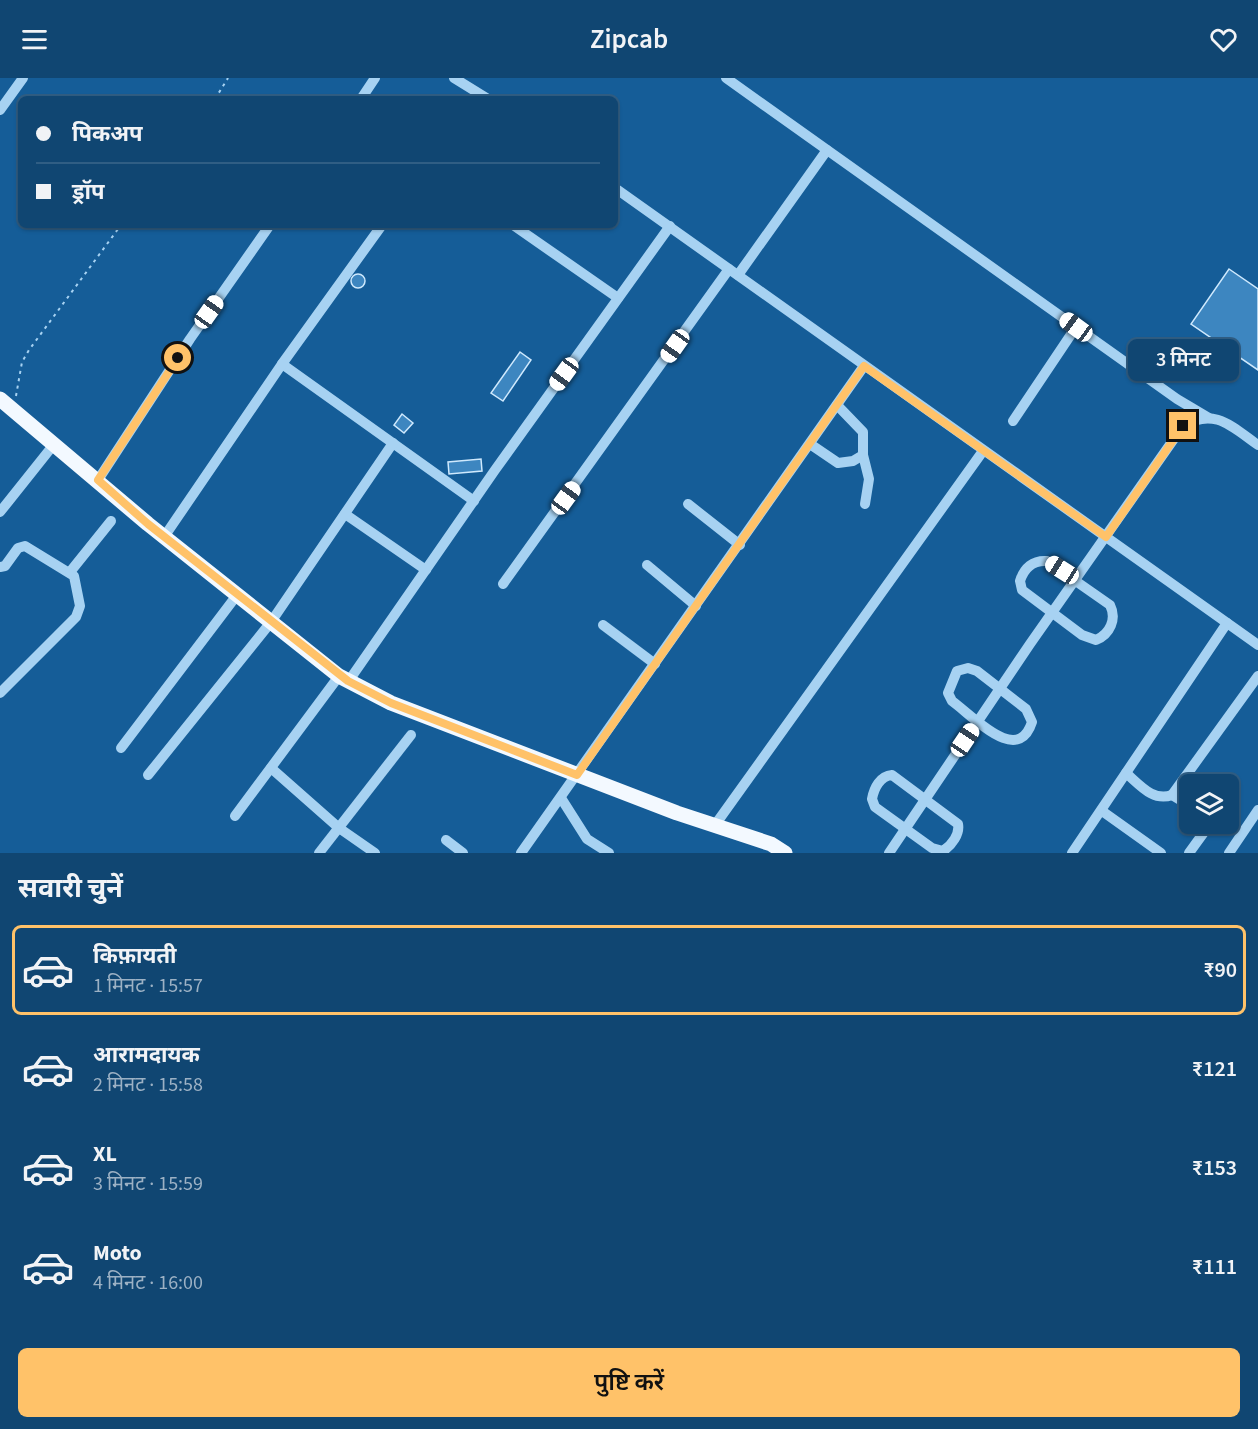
<!DOCTYPE html>
<html lang="hi">
<meta charset="utf-8">
<style>
:root{--surface:#104672;--page:#1e507a;--text:#f1f3f6;--muted:#9cb1c4;--line:#305e84;--accent:#ffc269}
body{margin:0;font-family:"Source Sans 3","Noto Sans Devanagari",sans-serif;background:var(--page);color:var(--text);height:100vh;display:flex;flex-direction:column;font-size:22px;white-space:nowrap}
*{box-sizing:border-box;margin:0}
p{font-size:20px;color:var(--muted)}
.icon{flex:none;width:33px;height:33px;fill:none;stroke:currentColor;stroke-width:2;stroke-linecap:round;stroke-linejoin:round}
.map{position:relative;height:775px;overflow:hidden}
.side{display:flex;flex-direction:column;background:var(--surface);flex:1}
.side>*{flex:none}
.banner{position:absolute;left:18px;top:18px;width:600px;height:132px;border-radius:9px;box-shadow:0 2px 4px #0004,0 0 0 2px var(--line);display:grid;align-content:center;height:132px;padding:0 18px;background:var(--surface)}
.fabs{position:absolute;left:1179px;top:696px;display:grid;gap:12px}
.fabs a{display:grid;place-items:center;width:60px;height:60px;border-radius:9px;background:var(--surface);box-shadow:0 2px 4px #0004,0 0 0 2px var(--line);font-size:30px}
.end{position:absolute;width:27px;height:27px;margin:-14px;border:8px solid #ffc269;background:#111;box-shadow:0 0 0 3px #111}
.from{border-radius:50%}
.bubble{position:absolute;height:42px;border-radius:9px;background:var(--surface);box-shadow:0 2px 4px #0004,0 0 0 2px var(--line);font-size:20px;font-weight:600;line-height:42px;text-align:center}
.car{position:absolute;width:18px;height:36px;margin:-18px -9px;border-radius:8px;box-shadow:0 0 4px 2px #0007;background:linear-gradient(#fff 24%,#345 0 40%,#fff 0 76%,#345 0 86%,#fff 0)}
.banner b{display:flex;align-items:center;gap:21px;height:57px;font-size:22px}
.banner b+b{border-top:2px solid var(--line)}
.banner i{width:15px;height:15px;background:var(--text)}
ul{padding:0;list-style:none}
li{display:flex;align-items:center;gap:18px;height:90px;margin:0 12px 9px;padding:0 6px;border:3px solid transparent;border-radius:9px}
li div{flex:1}
li b{display:block;font-size:22px}
li em{font-style:normal;font-weight:600}
li.on{border-color:var(--accent)}
li>.icon{width:54px;height:54px;stroke-width:1.5}
h2{padding:0 18px;font-size:27px;line-height:72px}
.action{display:flex;gap:12px;margin-top:auto;padding:12px 18px}
.action a{flex:1;height:69px;border-radius:9px;background:var(--accent);color:#111;font-size:24px;font-weight:600;line-height:69px;text-align:center}
header{display:flex;justify-content:space-between;align-items:center;height:78px;padding:0 18px;background:var(--surface);font-size:27px;font-weight:600}
.map>svg:first-child{display:block}
</style>
<header><svg class="icon" aria-label="menu" viewBox="0 0 24 24"><path d="M4 6h16M4 12h16M4 18h16"/></svg>Zipcab<svg class="icon" aria-label="heart" viewBox="0 0 24 24"><path d="M12 20l-8-8c-3-5 5-10 8-4 3-6 11-1 8 4z"/></svg></header>
<div class="map">
<svg width="1258" height="775" viewBox="0 0 1258 775">
<rect width="100%" height="100%" fill="#155d98"/>
<g fill="#3d86c0" stroke="#cfe9fd" stroke-width="1.5">
<path d="M1229 191 1258 211V292L1191 246Z"/>
<circle cx="358" cy="203" r="7"/>
<path d="M520 274 531 282 503 323 491 315Z"/>
<path d="M402 336 413 345 404 355 394 347Z"/>
<path d="M481 381 482 393 449 396 448 384Z"/>
</g>
<g fill="none" stroke-linecap="round" stroke-linejoin="round">
<g stroke="#a7d2f2" stroke-width="2" stroke-dasharray="3 4.5" stroke-linecap="butt">
<path d="M215 21 228 0"/>
<path d="M16 318 22 284 29 272 121 147"/>
</g>
<g stroke="#a7d2f2" stroke-width="10">
<path d="M454 0 488 21"/>
<path d="M726 0 1177 321 1209 340"/>
<path d="M361 21 375 0"/>
<path d="M0 32 23 0"/>
<path d="M615 110 1258 567"/>
<path d="M382 147 282 286 474 423"/>
<path d="M513 147 618 220"/>
<path d="M738 197 827 72"/>
<path d="M837 327 863 354V377L869 401 865 426"/>
<path d="M1013 343 1076 249"/>
<path d="M810 366 838 385 853 383 863 377"/>
<path d="M98 402 190 261 270 147"/>
<path d="M688 426 740 467"/>
<path d="M0 434 55 365"/>
<path d="M345 436 426 492"/>
<path d="M164 459 282 286"/>
<path d="M1047 483 1110 527C1117 541 1110 556 1096 562L1082 557 1022 512 1020 503C1024 490 1033 482 1047 483Z"/>
<path d="M647 487 696 528"/>
<path d="M0 489 5 488 18 470 25 468 74 498 80 528 76 539 0 615"/>
<path d="M70 494 111 443"/>
<path d="M503 506 729 191"/>
<path d="M603 547 655 586"/>
<path d="M968 590 977 593 1026 631 1032 644C1018 688 974 639 952 623L948 615 957 593Z"/>
<path d="M348 604 495 392 670 148"/>
<path d="M121 670 237 517"/>
<path d="M271 690 339 750 375 775"/>
<path d="M1126 695C1140 707 1153 724 1172 717"/>
<path d="M148 697 271 544 393 365"/>
<path d="M892 697 958 746C960 756 952 767 943 773L932 770 875 729 872 721C874 710 880 698 892 697Z"/>
<path d="M561 720 587 761 609 775"/>
<path d="M1190 728 1172 717 1258 598"/>
<path d="M1102 733 1161 775"/>
<path d="M235 738 339 598"/>
<path d="M715 747 983 373"/>
<path d="M446 762 463 775"/>
<path d="M319 775 411 657"/>
<path d="M521 775 864 288"/>
<path d="M889 775 1030 566 1183 348C1215 329 1232 349 1258 367"/>
<path d="M1072 775 1227 545"/>
<path d="M1189 775 1210 746"/>
<path d="M1229 775 1258 732"/>
</g>
<path stroke="#f3f9ff" stroke-width="15" d="M0 321 148 446 339 598 391 625 677 735 771 766 785 775"/>
</g>
<g fill="none" stroke-linecap="round" stroke-linejoin="round">
<path stroke="#ffc269" stroke-width="8" d="M178 280 98 402 148 446 348 603 391 625 577 697 864 288 1106 459 1183 348"/>
</g>
</svg>
<div class="fabs">
<a><svg class="icon" aria-label="layers" viewBox="0 0 24 24"><path d="M12 4l9 5-9 5-9-5zM3 14l9 5 9-5"/></svg></a>
</div>
<i class="end from" style="left:178px;top:280px"></i>
<i class="end" style="left:1183px;top:348px"></i>
<div class="bubble" style="left:1128px;top:261px;width:111px">3 मिनट</div>
<i class="car" style="left:209px;top:234px;rotate:35deg"></i>
<i class="car" style="left:1076px;top:249px;rotate:306deg"></i>
<i class="car" style="left:675px;top:268px;rotate:215deg"></i>
<i class="car" style="left:564px;top:296px;rotate:216deg"></i>
<i class="car" style="left:566px;top:420px;rotate:36deg"></i>
<i class="car" style="left:1062px;top:492px;rotate:302deg"></i>
<i class="car" style="left:965px;top:662px;rotate:34deg"></i>
<div class="banner">
<b><i class="from"></i>पिकअप</b>
<b><i></i>ड्रॉप</b>
</div>
</div>
<section class="side">
<h2>सवारी चुनें</h2>
<ul>
<li class="on"><svg class="icon" aria-label="car" viewBox="0 0 24 24"><path d="M5 17H2v-5l4-1 3-4h7l3 4 3 1v5h-3M9 17h6M6 11h13"/><circle cx="7" cy="17" r="2"/><circle cx="17" cy="17" r="2"/></svg><div><b>किफ़ायती</b><p>1 मिनट · 15:57</p></div><em>₹90</em></li>
<li><svg class="icon" aria-label="car" viewBox="0 0 24 24"><path d="M5 17H2v-5l4-1 3-4h7l3 4 3 1v5h-3M9 17h6M6 11h13"/><circle cx="7" cy="17" r="2"/><circle cx="17" cy="17" r="2"/></svg><div><b>आरामदायक</b><p>2 मिनट · 15:58</p></div><em>₹121</em></li>
<li><svg class="icon" aria-label="car" viewBox="0 0 24 24"><path d="M5 17H2v-5l4-1 3-4h7l3 4 3 1v5h-3M9 17h6M6 11h13"/><circle cx="7" cy="17" r="2"/><circle cx="17" cy="17" r="2"/></svg><div><b>XL</b><p>3 मिनट · 15:59</p></div><em>₹153</em></li>
<li><svg class="icon" aria-label="car" viewBox="0 0 24 24"><path d="M5 17H2v-5l4-1 3-4h7l3 4 3 1v5h-3M9 17h6M6 11h13"/><circle cx="7" cy="17" r="2"/><circle cx="17" cy="17" r="2"/></svg><div><b>Moto</b><p>4 मिनट · 16:00</p></div><em>₹111</em></li>
</ul>
<div class="action"><a>पुष्टि करें</a></div>
</section>
